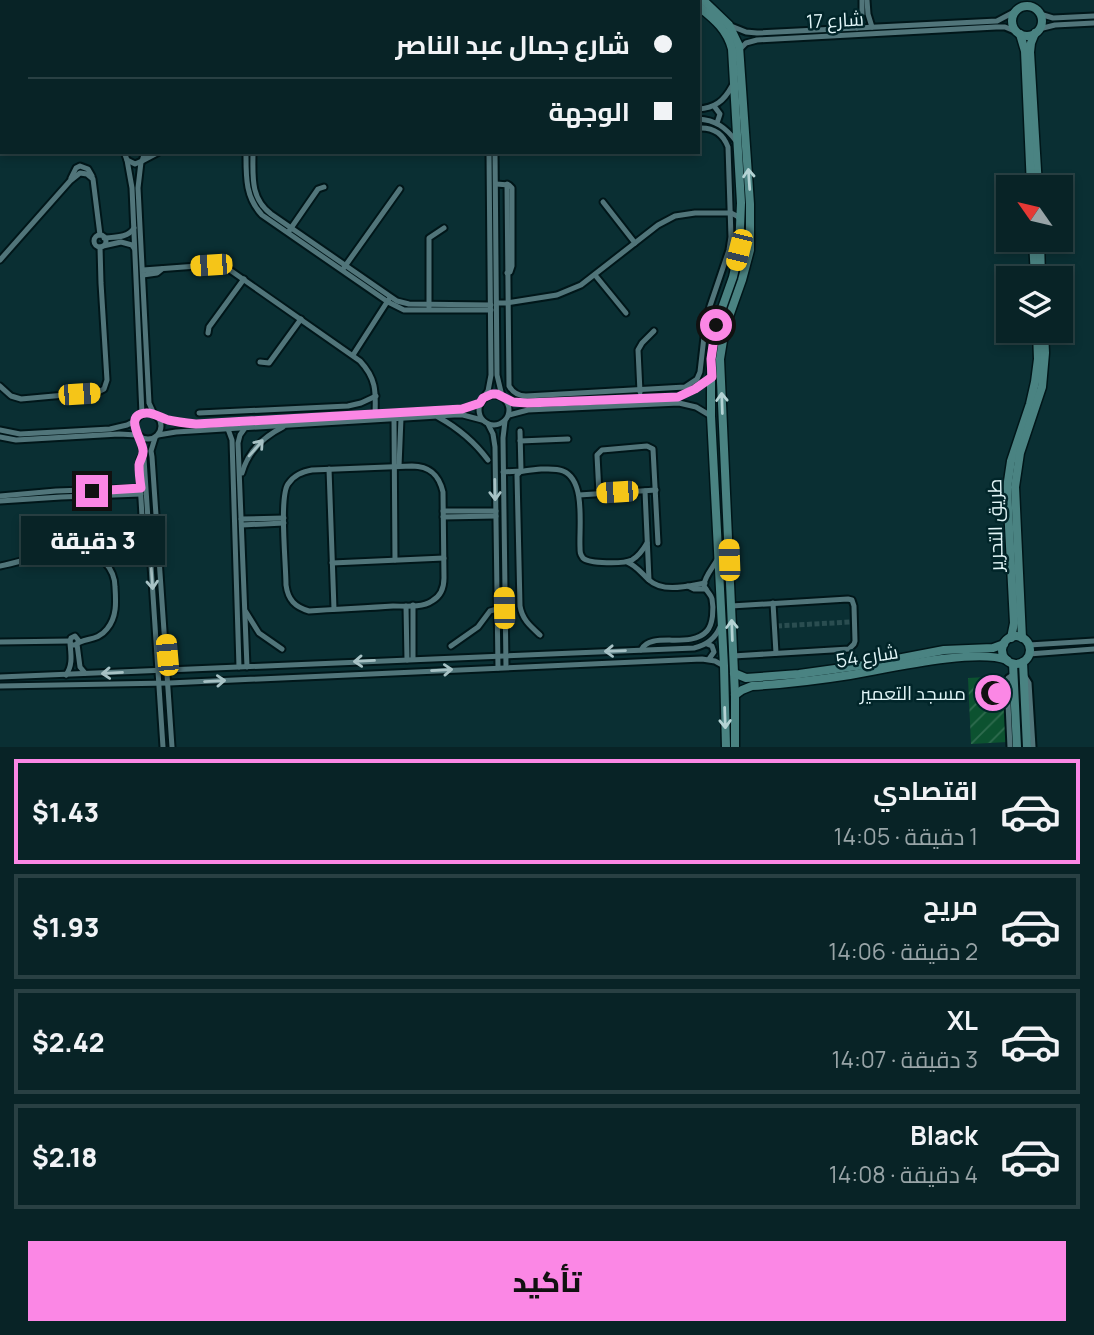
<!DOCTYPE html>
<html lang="ar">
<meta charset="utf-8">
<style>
:root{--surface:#082326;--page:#162f32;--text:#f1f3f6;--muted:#98a4a7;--line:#294043;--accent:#fb87e5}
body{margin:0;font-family:Manrope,Cairo,sans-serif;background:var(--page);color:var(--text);direction:rtl;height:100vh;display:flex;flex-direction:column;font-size:26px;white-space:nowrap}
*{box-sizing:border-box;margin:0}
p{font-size:23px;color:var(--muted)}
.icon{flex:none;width:38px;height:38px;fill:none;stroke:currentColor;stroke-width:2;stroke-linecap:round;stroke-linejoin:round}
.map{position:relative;height:747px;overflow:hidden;direction:ltr}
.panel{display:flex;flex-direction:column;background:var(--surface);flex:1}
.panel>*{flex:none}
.top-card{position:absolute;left:0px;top:0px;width:700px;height:154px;box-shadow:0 4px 10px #0003,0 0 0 2px var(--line);direction:rtl;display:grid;align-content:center;height:154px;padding:0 28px;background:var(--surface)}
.needle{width:46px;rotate:304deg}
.controls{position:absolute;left:996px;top:175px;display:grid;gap:14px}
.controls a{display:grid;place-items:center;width:77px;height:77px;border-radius:0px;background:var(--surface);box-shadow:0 4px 10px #0003,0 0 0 2px var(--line);font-size:35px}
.end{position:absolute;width:32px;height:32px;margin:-16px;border:9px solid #fb87e5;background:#111;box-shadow:0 0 0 4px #111}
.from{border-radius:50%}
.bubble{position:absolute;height:49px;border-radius:0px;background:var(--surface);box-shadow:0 4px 10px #0003,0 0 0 2px var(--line);font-size:23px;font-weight:800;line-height:49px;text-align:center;direction:rtl}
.car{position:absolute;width:21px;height:42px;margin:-21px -10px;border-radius:9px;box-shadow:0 0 5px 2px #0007;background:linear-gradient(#f5c518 24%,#345 0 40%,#f5c518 0 76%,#345 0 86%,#f5c518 0)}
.top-card b{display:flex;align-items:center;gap:24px;height:66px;font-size:26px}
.top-card b+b{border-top:2px solid var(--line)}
.top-card i{width:18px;height:18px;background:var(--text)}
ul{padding:12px 0 0;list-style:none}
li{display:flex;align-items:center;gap:21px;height:105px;margin:0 14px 10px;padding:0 14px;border:4px solid var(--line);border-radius:0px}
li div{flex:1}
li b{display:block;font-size:26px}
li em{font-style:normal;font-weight:800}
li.active{border-color:var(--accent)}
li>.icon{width:63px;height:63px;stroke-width:1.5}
.button{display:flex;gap:14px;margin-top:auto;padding:14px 28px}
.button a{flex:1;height:80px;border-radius:0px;background:var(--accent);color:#111;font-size:28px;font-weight:800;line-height:80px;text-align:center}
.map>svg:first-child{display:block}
</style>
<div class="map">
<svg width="1094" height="747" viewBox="0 0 1094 747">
<defs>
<pattern id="garden-furrows" width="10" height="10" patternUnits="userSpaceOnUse" patternTransform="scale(1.75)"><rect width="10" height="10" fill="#0c5230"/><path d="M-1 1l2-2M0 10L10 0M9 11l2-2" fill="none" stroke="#2f6c4f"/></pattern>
</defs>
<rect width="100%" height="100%" fill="#0a2f33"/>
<path fill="url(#garden-furrows)" d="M1005 676 1008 742 971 744 968 678Z"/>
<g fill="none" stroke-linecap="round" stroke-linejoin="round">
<path stroke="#2a4d50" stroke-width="5" stroke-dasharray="5 2.5" stroke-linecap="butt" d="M777 626 851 622"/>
<defs>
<g id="street">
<path d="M29 0V2"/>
<path d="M38 0V2"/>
<path d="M330 0V2"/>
<path d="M337 0V2"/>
<path d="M388 0V2"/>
<path d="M494 0V2"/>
<path d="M636 0 638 2"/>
<path d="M867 0 868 14 872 27"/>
<path d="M15 2 16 0"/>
<path d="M598 2 600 0"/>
<path d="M607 2 610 0"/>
<path d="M0 9H2"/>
<path d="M1040 14 1053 18 1094 16"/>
<path d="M731 26 746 32 757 33 997 21 1014 12"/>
<path d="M857 28 862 14V0"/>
<path d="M1039 29 1055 25 1094 23"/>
<path d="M740 49 746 43 757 40 996 27H1005L1017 32"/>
<path d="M0 94 2 92"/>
<path d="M0 105 2 103"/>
<path d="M714 106 720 114 717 123"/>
<path d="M698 109C715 108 724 101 732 86"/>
<path d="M698 119C716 120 726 128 736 141"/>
<path d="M124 152 127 160 135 164 142 161 145 152"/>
<path d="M246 152C246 176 245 197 262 215L388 302 404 310H491"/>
<path d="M253 152C253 176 250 198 271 214L391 297 397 301 409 304 491 305"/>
<path d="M495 152 497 375 502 396"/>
<path d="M127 160 132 188 142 414"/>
<path d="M142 161 159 152"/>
<path d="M141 162 138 188 149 403 154 414"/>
<path d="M71 178 76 168 80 166 88 169 92 176"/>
<path d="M496 184 509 185 512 188V266L510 272 507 273"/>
<path d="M507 184 509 386C513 393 518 396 526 396L685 387 697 379 700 372 705 328 710 306 729 250 731 237 728 147C723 133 713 127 698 128"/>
<path d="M603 202 635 243"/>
<path d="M289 231 318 189 324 187"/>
<circle cx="100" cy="241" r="6"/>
<path d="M104 238C115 237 128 238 134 228"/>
<path d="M103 246 121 242 132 245 134 248"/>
<path d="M0 260 70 181 80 173 87 174 93 179 100 235"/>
<path d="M343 269 400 189"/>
<path d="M143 270 211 265 227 268 360 361C376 378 376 391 375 414"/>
<path d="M143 275 157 273 162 269"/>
<path d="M595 275 626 313"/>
<path d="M497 303H507L557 295 581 285 658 225 675 216 695 213H731L737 216 741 221"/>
<path d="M429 307V238L444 228"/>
<path d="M208 333 209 327 244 279"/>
<path d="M353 355 389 299"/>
<path d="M260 362 269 363 301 319"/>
<path d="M0 386 11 396 21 399 98 392 104 389 107 380 101 283 100 247"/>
<path d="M640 392 638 350 642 343 654 331"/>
<circle cx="494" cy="410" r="15"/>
<path d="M483 398 488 391 491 375 489 152"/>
<path d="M507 400 527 403 678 397 695 389 712 377"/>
<circle cx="148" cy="426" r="13"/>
<path d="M199 413 348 406 361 403 376 396"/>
<path d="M509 415 528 410 679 403 696 407 711 416"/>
<path d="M157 417 176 422 196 424 462 409 480 403"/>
<path d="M438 417C458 428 474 441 488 460"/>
<path d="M394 419 395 560"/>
<path d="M505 421 503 438 506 667"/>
<path d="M488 424 493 434 495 447 498 668"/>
<path d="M245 428 240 435 238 443 247 667"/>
<path d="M228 429 232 440 239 667"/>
<path d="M0 430 20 434 110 429 127 425 135 421"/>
<path d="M158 435 176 432 454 415H463L482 420"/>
<path d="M0 437 16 440 119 434 137 435"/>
<path d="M140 437 144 459 163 747"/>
<path d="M155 438 151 451 152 457 172 747"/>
<path d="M520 441 568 439"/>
<path d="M143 454 140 459 139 466 142 516 147 530"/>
<path d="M399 466 401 418"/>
<path d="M412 466C430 466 439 475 443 492L444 578C444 588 441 596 432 601 422 608 405 606 393 606 365 608 337 609 309 611 295 607 288 600 286 585 286 565 279 497 288 484 294 475 302 472 312 470Z"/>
<path d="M329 469 334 609"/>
<path d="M503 472 521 471 520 431"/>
<path d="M242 473C248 452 263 437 283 427"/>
<path d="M645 491 649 580"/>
<path d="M599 494 597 455 602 450 647 446 653 449 658 543"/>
<path d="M579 495 656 490"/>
<path d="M0 496 56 491 141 488"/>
<path d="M0 501 61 497 141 494"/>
<path d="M443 511H496"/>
<path d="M443 517 496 516"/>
<path d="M241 519 284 518"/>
<path d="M242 525 284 523"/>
<path d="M627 562C637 566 641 573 649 580 663 593 688 586 705 583"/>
<path d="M332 563 444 558"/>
<path d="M0 566C26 561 54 549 81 551 100 552 115 569 115 587 116 602 117 617 107 629 97 642 84 637 75 645H71L70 641 71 638 75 636 79 641"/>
<path d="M688 586 694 589H706"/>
<path d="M773 603 776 653"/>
<path d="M406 606 407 660"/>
<path d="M731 606 848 599 852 600 854 606 855 641 854 644 849 649 733 656"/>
<path d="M246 612 259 633 282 649"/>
<path d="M540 635C530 626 522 619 520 606L517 475 520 472C526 470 534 470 541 469 548 469 556 468 563 471 586 480 579 527 580 547 580 552 580 554 583 558 589 564 624 564 632 560 639 556 643 550 647 543"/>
<path d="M0 642 70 641"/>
<path d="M77 644 80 667 85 673"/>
<path d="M707 644 712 646 714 652 709 659"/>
<path d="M1029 645 1094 641"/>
<path d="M451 646 478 627 490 611 497 609"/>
<path d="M641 650C651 630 690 650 707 631 713 624 714 609 712 599 711 594 705 590 704 585 704 578 713 567 717 560"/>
<path d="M1029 654 1094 649"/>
<path d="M413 659V605"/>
<path d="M66 675C73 665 71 655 70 643"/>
<path d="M1024 675 1029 683 1033 747"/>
<path d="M0 677 694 648C707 645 715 639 720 627"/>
<path d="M0 686 169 683 702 659 715 661 724 666"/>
<path d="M1010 747 1007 682 1008 678 1014 674"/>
</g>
<g id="secondary">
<path d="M692 0 694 2"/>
<path d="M703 0 729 25 739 46 750 204V250L742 280 725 328 720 359 735 695V747"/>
<path d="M698 6C714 19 727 29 732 49L741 203 739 250 733 277 716 325 711 359V416L724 666 726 747"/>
<circle cx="1027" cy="21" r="15"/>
<path d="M1035 33 1031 43 1030 52 1038 187"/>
<path d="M1020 34 1025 51 1031 187"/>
<path d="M1033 240 1035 278"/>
<path d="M1040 240 1041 278"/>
<circle cx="1016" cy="650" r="14"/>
<path d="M1011 638 1014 623 1007 488 1011 461 1030 404 1035 382 1038 359 1037 331"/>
<path d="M1022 638 1015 487 1020 453 1042 387 1045 353 1044 331"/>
<path d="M1023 662 1027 747"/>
<path d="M1013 664 1017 747"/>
<path d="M734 673 746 678 799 674 871 664 944 650 993 648 1004 644"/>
<path d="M735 695 742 690 752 686C785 684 818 680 850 675 886 669 975 648 1007 660"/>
</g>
</defs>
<use href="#street" stroke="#001619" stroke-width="9"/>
<use href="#secondary" stroke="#001619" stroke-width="11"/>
<use href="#street" stroke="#51757a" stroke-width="5"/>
<use href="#secondary" stroke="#4a8382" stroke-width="8"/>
</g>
<defs><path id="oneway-shaft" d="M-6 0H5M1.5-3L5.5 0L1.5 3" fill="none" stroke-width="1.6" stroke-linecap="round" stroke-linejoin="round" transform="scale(1.75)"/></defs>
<g stroke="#b4d3d4">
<use href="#oneway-shaft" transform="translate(749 179) rotate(-94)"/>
<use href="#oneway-shaft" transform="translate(722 403) rotate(-92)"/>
<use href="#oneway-shaft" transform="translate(732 630) rotate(-92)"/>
<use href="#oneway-shaft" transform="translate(725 718) rotate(88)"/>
</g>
<g stroke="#a7c2c5">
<use href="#oneway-shaft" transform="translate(256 448) rotate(-49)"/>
<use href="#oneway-shaft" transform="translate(495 490) rotate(89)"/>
<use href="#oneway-shaft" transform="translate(152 579) rotate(86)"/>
<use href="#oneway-shaft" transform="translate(615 651) rotate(178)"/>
<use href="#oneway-shaft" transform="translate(364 661) rotate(177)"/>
<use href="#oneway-shaft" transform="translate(442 670) rotate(-3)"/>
<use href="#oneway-shaft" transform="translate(112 673) rotate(177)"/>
<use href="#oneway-shaft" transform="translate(215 681) rotate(-3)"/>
</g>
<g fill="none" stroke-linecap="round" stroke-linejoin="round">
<path stroke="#fb87e5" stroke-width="9" d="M92 491 141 488C140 481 139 473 139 465 140 459 144 456 143 450 142 439 123 415 146 413 153 412 161 418 168 420 177 422 186 423 196 424L462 409 480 403 483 398 492 394H497L513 402 527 403 678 397 695 389 712 377 711 359 716 325"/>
</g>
<defs>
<symbol id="mosque-disc" viewBox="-11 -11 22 22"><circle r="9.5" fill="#fb87e5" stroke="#012529"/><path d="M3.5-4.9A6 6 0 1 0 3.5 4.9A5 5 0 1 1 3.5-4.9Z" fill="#111"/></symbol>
</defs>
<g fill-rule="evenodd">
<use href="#mosque-disc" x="971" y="671" width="44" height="44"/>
</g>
<g text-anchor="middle" stroke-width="5" stroke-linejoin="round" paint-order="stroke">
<g font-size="19" fill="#e1f5f7" stroke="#012529">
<text transform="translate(835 20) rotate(-3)" y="7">شارع 17</text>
<text transform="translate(995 525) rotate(-91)" y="7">طريق التحرير</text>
<text transform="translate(867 656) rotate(-9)" y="7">شارع 54</text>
</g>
<g font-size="19" fill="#e1f5f7" stroke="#012529" text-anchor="end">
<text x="966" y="700">مسجد التعمير</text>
</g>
</g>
</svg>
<div class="controls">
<a><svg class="needle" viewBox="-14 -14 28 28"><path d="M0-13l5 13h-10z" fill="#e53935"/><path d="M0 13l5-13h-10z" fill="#98a4a7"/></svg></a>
<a><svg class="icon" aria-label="layers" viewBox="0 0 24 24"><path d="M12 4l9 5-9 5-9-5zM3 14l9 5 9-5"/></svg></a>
</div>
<i class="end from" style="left:716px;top:325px"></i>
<i class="end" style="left:92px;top:491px"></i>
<div class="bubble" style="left:21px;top:516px;width:144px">3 دقيقة</div>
<i class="car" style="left:739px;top:250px;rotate:194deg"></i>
<i class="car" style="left:211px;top:265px;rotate:266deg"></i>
<i class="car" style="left:79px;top:394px;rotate:86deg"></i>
<i class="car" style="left:617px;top:492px;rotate:266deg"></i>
<i class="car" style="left:729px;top:560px;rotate:358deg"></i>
<i class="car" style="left:504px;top:608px;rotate:359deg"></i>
<i class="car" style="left:167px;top:655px;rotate:355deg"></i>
<div class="top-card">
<b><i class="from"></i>شارع جمال عبد الناصر</b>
<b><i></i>الوجهة</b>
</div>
</div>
<section class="panel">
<ul>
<li class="active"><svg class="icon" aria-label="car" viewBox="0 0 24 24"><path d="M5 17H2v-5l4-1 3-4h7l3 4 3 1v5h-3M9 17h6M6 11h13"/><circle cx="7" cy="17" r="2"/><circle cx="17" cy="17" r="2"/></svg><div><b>اقتصادي</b><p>1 دقيقة · 14:05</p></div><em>$1.43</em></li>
<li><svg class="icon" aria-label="car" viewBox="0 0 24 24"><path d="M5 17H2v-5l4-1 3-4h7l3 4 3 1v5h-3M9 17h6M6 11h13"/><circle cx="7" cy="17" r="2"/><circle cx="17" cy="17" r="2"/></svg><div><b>مريح</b><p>2 دقيقة · 14:06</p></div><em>$1.93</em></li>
<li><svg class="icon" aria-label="car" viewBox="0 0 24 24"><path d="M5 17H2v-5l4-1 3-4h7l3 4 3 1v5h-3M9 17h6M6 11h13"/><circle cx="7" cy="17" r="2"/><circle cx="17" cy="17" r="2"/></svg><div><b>XL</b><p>3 دقيقة · 14:07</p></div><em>$2.42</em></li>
<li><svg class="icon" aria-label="car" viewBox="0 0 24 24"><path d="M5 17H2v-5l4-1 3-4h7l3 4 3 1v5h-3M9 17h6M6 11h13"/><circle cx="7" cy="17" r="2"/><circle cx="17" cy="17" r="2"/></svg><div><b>Black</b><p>4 دقيقة · 14:08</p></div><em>$2.18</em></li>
</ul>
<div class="button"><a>تأكيد</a></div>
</section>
